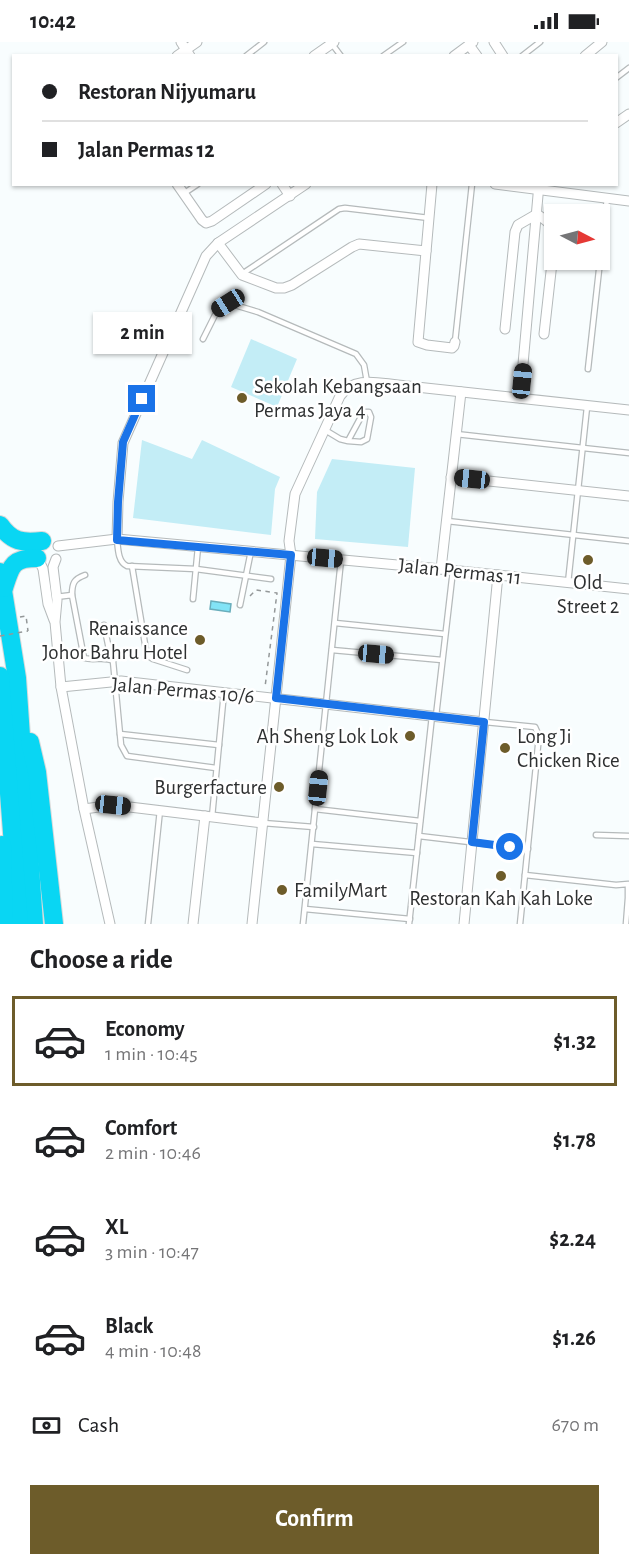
<!DOCTYPE html>
<meta charset="utf-8">
<style>
:root{--surface:#fff;--page:#f6f6f6;--text:#202124;--muted:#757577;--line:#e0e0e0;--accent:#6d5c2a}
body{margin:0;font-family:"Alegreya Sans",sans-serif;background:var(--page);color:var(--text);height:100vh;display:flex;flex-direction:column;font-size:22px;white-space:nowrap}
*{box-sizing:border-box;margin:0}
p{font-size:20px;color:var(--muted)}
.icon{flex:none;width:33px;height:33px;fill:none;stroke:currentColor;stroke-width:2;stroke-linecap:round;stroke-linejoin:round}
.map{position:relative;height:882px;overflow:hidden}
.details{display:flex;flex-direction:column;background:var(--surface);flex:1}
.details>*{flex:none}
.banner{position:absolute;left:12px;top:12px;width:606px;height:132px;border-radius:0px;box-shadow:0 2px 4px #0004;display:grid;align-content:center;height:132px;padding:0 30px;background:var(--surface)}
.needle{width:39px;rotate:96deg}
.tools{position:absolute;left:544px;top:162px;display:grid;gap:12px}
.tools a{display:grid;place-items:center;width:66px;height:66px;border-radius:0px;background:var(--surface);box-shadow:0 2px 4px #0004;font-size:30px}
.end{position:absolute;width:27px;height:27px;margin:-14px;border:8px solid #1a73e8;background:#fff;box-shadow:0 0 0 3px #fff}
.from{border-radius:50%}
.bubble{position:absolute;height:42px;border-radius:0px;background:var(--surface);box-shadow:0 2px 4px #0004;font-size:20px;font-weight:700;line-height:42px;text-align:center}
.car{position:absolute;width:18px;height:36px;margin:-18px -9px;border-radius:8px;box-shadow:0 0 4px 2px #0007;background:linear-gradient(#222 24%,#8ab4d8 0 40%,#222 0 76%,#8ab4d8 0 86%,#222 0)}
.banner b{display:flex;align-items:center;gap:21px;height:57px;font-size:22px}
.banner b+b{border-top:2px solid var(--line)}
.banner i{width:15px;height:15px;background:var(--text)}
ul{padding:0;list-style:none}
li{display:flex;align-items:center;gap:18px;height:90px;margin:0 12px 9px;padding:0 18px;border:3px solid transparent;border-radius:0px}
li div{flex:1}
li b{display:block;font-size:22px}
li em{font-style:normal;font-weight:700}
li.on{border-color:var(--accent)}
li>.icon{width:54px;height:54px;stroke-width:1.5}
h2{padding:0 30px;font-size:27px;line-height:72px}
.pay{display:flex;align-items:center;gap:15px;height:66px;padding:0 30px;font-size:22px}
.pay p{margin-inline-start:auto}
.action{display:flex;gap:12px;margin-top:auto;padding:12px 30px}
.action a{flex:1;height:69px;border-radius:0px;background:var(--accent);color:#fff;font-size:24px;font-weight:700;line-height:69px;text-align:center}
.status{display:flex;justify-content:space-between;align-items:center;height:42px;padding:0 30px;background:var(--surface);direction:ltr}
.status svg{height:16px;fill:currentColor}
.map>svg:first-child{display:block}
</style>
<div class="status"><b>10:42</b><svg viewBox="0 0 49 12"><path d="M0 12V9h3v3zM5 12V6h3v6zM10 12V3h3v9zM15 12V0h3v12zM26 1h20v11H26zM47 4h2v5h-2z"/></svg></div>
<div class="map">
<svg width="629" height="882" viewBox="0 0 629 882">
<rect width="100%" height="100%" fill="#f8fdfe"/>
<g fill="#c3edf6">
<path d="M251 297 297 317 277 365 231 345Z"/>
<path d="M142 398 192 417 202 398 280 435 275 447 271 493 133 476Z"/>
<path d="M332 417 415 426 408 505 315 497 317 450Z"/>
</g>
<path fill="#82e3f6" stroke="#69adbb" stroke-width="1.5" d="M211 559 231 562 230 570 210 567Z"/>
<g fill="none" stroke-linecap="round" stroke-linejoin="round">
<defs>
<g id="lane">
<path d="M332 2 341 14"/>
<path d="M246 14 264 0"/>
<path d="M383 14 403 0"/>
<path d="M522 14 540 0"/>
<path d="M616 36 629 26"/>
<path d="M183 152 198 142"/>
<path d="M242 232 339 167 345 166 429 176"/>
<path d="M203 297 218 267 228 261 258 270 356 312 364 323 367 340"/>
<path d="M455 300 472 142"/>
<path d="M588 327 607 156"/>
<path d="M325 388 340 397 348 399 362 373 365 370H369L371 375 367 397 361 400 348 399"/>
<path d="M456 392 629 411"/>
<path d="M447 479 629 499"/>
<path d="M117 497C118 507 118 520 127 524L196 527 271 537"/>
<path d="M132 524 146 608 148 614 153 617 187 628"/>
<path d="M568 541 587 365"/>
<path d="M72 553C72 541 74 537 85 533"/>
<path d="M56 555 72 553 84 616C94 619 104 614 113 619L121 703 127 714 216 726"/>
<path d="M193 557 198 505"/>
<path d="M240 563 251 509"/>
<path d="M335 581 445 592"/>
<path d="M104 583 111 617"/>
<path d="M332 608 442 618"/>
<path d="M436 674 453 528"/>
<path d="M485 680 535 685 539 694 520 882"/>
<path d="M120 692 219 703"/>
<path d="M315 767 420 779"/>
<path d="M212 775 224 650"/>
<path d="M263 781 314 785"/>
<path d="M596 793 629 794"/>
<path d="M419 794 528 807"/>
<path d="M312 802 417 811"/>
<path d="M525 833 616 843 628 842V856L626 882"/>
<path d="M305 867 410 877"/>
<path d="M148 882 160 768"/>
<path d="M303 882 341 518"/>
<path d="M409 882 432 674"/>
</g>
<g id="street">
<path d="M181 0 190 14"/>
<path d="M494 0 503 14"/>
<path d="M469 3 477 14"/>
<path d="M177 14 197 0"/>
<path d="M314 14 334 0"/>
<path d="M454 14 473 0"/>
<path d="M585 14 602 0"/>
<path d="M616 81 629 72"/>
<path d="M177 142 202 178 206 181 212 179 266 142"/>
<path d="M282 142 290 154"/>
<path d="M432 142 418 300 427 303 452 306 454 304 455 300"/>
<path d="M495 142 629 159"/>
<path d="M537 172C545 178 552 182 555 192"/>
<path d="M218 201 242 233 276 246H284L292 243 352 205 359 202 426 209"/>
<path d="M505 287 515 190 518 183 537 172"/>
<path d="M544 292 555 194"/>
<path d="M520 356 539 142"/>
<path d="M451 435 629 454"/>
<path d="M117 497 118 460 123 401 206 214 218 201 306 142"/>
<path d="M58 504 117 497 441 527 629 547"/>
<path d="M37 514 43 527 48 562 54 578"/>
<path d="M56 517 53 525 57 558 55 580 61 645 84 767 110 882"/>
<path d="M441 527 461 350"/>
<path d="M61 645 121 639 484 680"/>
<path d="M84 767 113 763 263 781"/>
<path d="M193 882 205 774"/>
<path d="M252 882 291 513 289 499 295 452 340 354C354 334 377 341 398 343L629 368"/>
<path d="M464 882 498 533"/>
</g>
<g id="highway">
<path d="M0 483C12 500 22 501 42 499"/>
<path d="M0 530 17 636 34 882"/>
<path d="M4 546C11 524 12 516 37 516"/>
<path d="M0 634 19 882"/>
<path d="M30 700 37 730 54 882"/>
<path d="M2 803 4 882"/>
</g>
</defs>
<use href="#lane" stroke="#b5babb" stroke-width="7"/>
<use href="#street" stroke="#b5babb" stroke-width="11"/>
<use href="#highway" stroke="#d9dada" stroke-width="20"/>
<g stroke="#949899" stroke-width="1.5" stroke-dasharray="4.5 4.5" stroke-linecap="butt">
<path d="M250 554 256 548 277 551 265 645"/>
<path d="M20 575 26 574 28 589"/>
</g>
<use href="#lane" stroke="#fff" stroke-width="4.5"/>
<use href="#street" stroke="#fff" stroke-width="9"/>
<use href="#highway" stroke="#09d6f3" stroke-width="18"/>
<path stroke="#949899" stroke-width="1.5" stroke-dasharray="4.5 4.5" stroke-linecap="butt" d="M0 594 28 589"/>
</g>
<g fill="none" stroke-linecap="round" stroke-linejoin="round">
<path stroke="#1a73e8" stroke-width="8" d="M142 357 123 400 118 460 117 498 291 513 276 656 484 680 472 800 510 805"/>
</g>
<g fill="#6d5c2a" stroke="#fff" stroke-width="2">
<circle cx="242" cy="356" r="6"/>
<circle cx="588" cy="518" r="6"/>
<circle cx="200" cy="598" r="6"/>
<circle cx="410" cy="694" r="6"/>
<circle cx="505" cy="706" r="6"/>
<circle cx="279" cy="745" r="6"/>
<circle cx="501" cy="834" r="6"/>
<circle cx="282" cy="848" r="6"/>
</g>
<g text-anchor="middle" stroke-width="5" stroke-linejoin="round" paint-order="stroke">
<g font-size="21" fill="#2e3031" stroke="#fff" text-anchor="start">
<text x="254" y="351">Sekolah Kebangsaan<tspan x="254" dy="24">Permas Jaya 4</tspan></text>
<text x="588" y="547" text-anchor="middle">Old<tspan x="588" dy="24">Street 2</tspan></text>
<text x="188" y="593" text-anchor="end">Renaissance<tspan x="188" dy="24">Johor Bahru Hotel</tspan></text>
<text x="398" y="701" text-anchor="end">Ah Sheng Lok Lok</text>
<text x="517" y="701">Long Ji<tspan x="517" dy="24">Chicken Rice</tspan></text>
<text x="267" y="752" text-anchor="end">Burgerfacture</text>
<text x="294" y="855">FamilyMart</text>
<text x="501" y="863" text-anchor="middle">Restoran Kah Kah Loke</text>
</g>
<g font-size="21" fill="#2e3031" stroke="#fff">
<text transform="translate(460 529) rotate(6)" y="7">Jalan Permas 11</text>
<text transform="translate(183 648) rotate(5)" y="7">Jalan Permas 10/6</text>
</g>
</g>
</svg>
<div class="tools">
<a><svg class="needle" viewBox="-14 -14 28 28"><path d="M0-13l5 13h-10z" fill="#e53935"/><path d="M0 13l5-13h-10z" fill="#757577"/></svg></a>
</div>
<i class="end from" style="left:510px;top:805px"></i>
<i class="end" style="left:142px;top:357px"></i>
<div class="bubble" style="left:93px;top:270px;width:99px">2 min</div>
<i class="car" style="left:228px;top:261px;rotate:238deg"></i>
<i class="car" style="left:522px;top:339px;rotate:6deg"></i>
<i class="car" style="left:472px;top:437px;rotate:276deg"></i>
<i class="car" style="left:325px;top:516px;rotate:95deg"></i>
<i class="car" style="left:376px;top:612px;rotate:95deg"></i>
<i class="car" style="left:318px;top:746px;rotate:6deg"></i>
<i class="car" style="left:113px;top:763px;rotate:96deg"></i>
<div class="banner">
<b><i class="from"></i>Restoran Nijyumaru</b>
<b><i></i>Jalan Permas 12</b>
</div>
</div>
<section class="details">
<h2>Choose a ride</h2>
<ul>
<li class="on"><svg class="icon" aria-label="car" viewBox="0 0 24 24"><path d="M5 17H2v-5l4-1 3-4h7l3 4 3 1v5h-3M9 17h6M6 11h13"/><circle cx="7" cy="17" r="2"/><circle cx="17" cy="17" r="2"/></svg><div><b>Economy</b><p>1 min · 10:45</p></div><em>$1.32</em></li>
<li><svg class="icon" aria-label="car" viewBox="0 0 24 24"><path d="M5 17H2v-5l4-1 3-4h7l3 4 3 1v5h-3M9 17h6M6 11h13"/><circle cx="7" cy="17" r="2"/><circle cx="17" cy="17" r="2"/></svg><div><b>Comfort</b><p>2 min · 10:46</p></div><em>$1.78</em></li>
<li><svg class="icon" aria-label="car" viewBox="0 0 24 24"><path d="M5 17H2v-5l4-1 3-4h7l3 4 3 1v5h-3M9 17h6M6 11h13"/><circle cx="7" cy="17" r="2"/><circle cx="17" cy="17" r="2"/></svg><div><b>XL</b><p>3 min · 10:47</p></div><em>$2.24</em></li>
<li><svg class="icon" aria-label="car" viewBox="0 0 24 24"><path d="M5 17H2v-5l4-1 3-4h7l3 4 3 1v5h-3M9 17h6M6 11h13"/><circle cx="7" cy="17" r="2"/><circle cx="17" cy="17" r="2"/></svg><div><b>Black</b><p>4 min · 10:48</p></div><em>$1.26</em></li>
</ul>
<div class="pay"><svg class="icon" aria-label="cash" viewBox="0 0 24 24"><path d="M3 7h18v10H3z"/><circle cx="12" cy="12" r="2"/></svg>Cash<p>670 m</p></div>
<div class="action"><a>Confirm</a></div>
</section>
